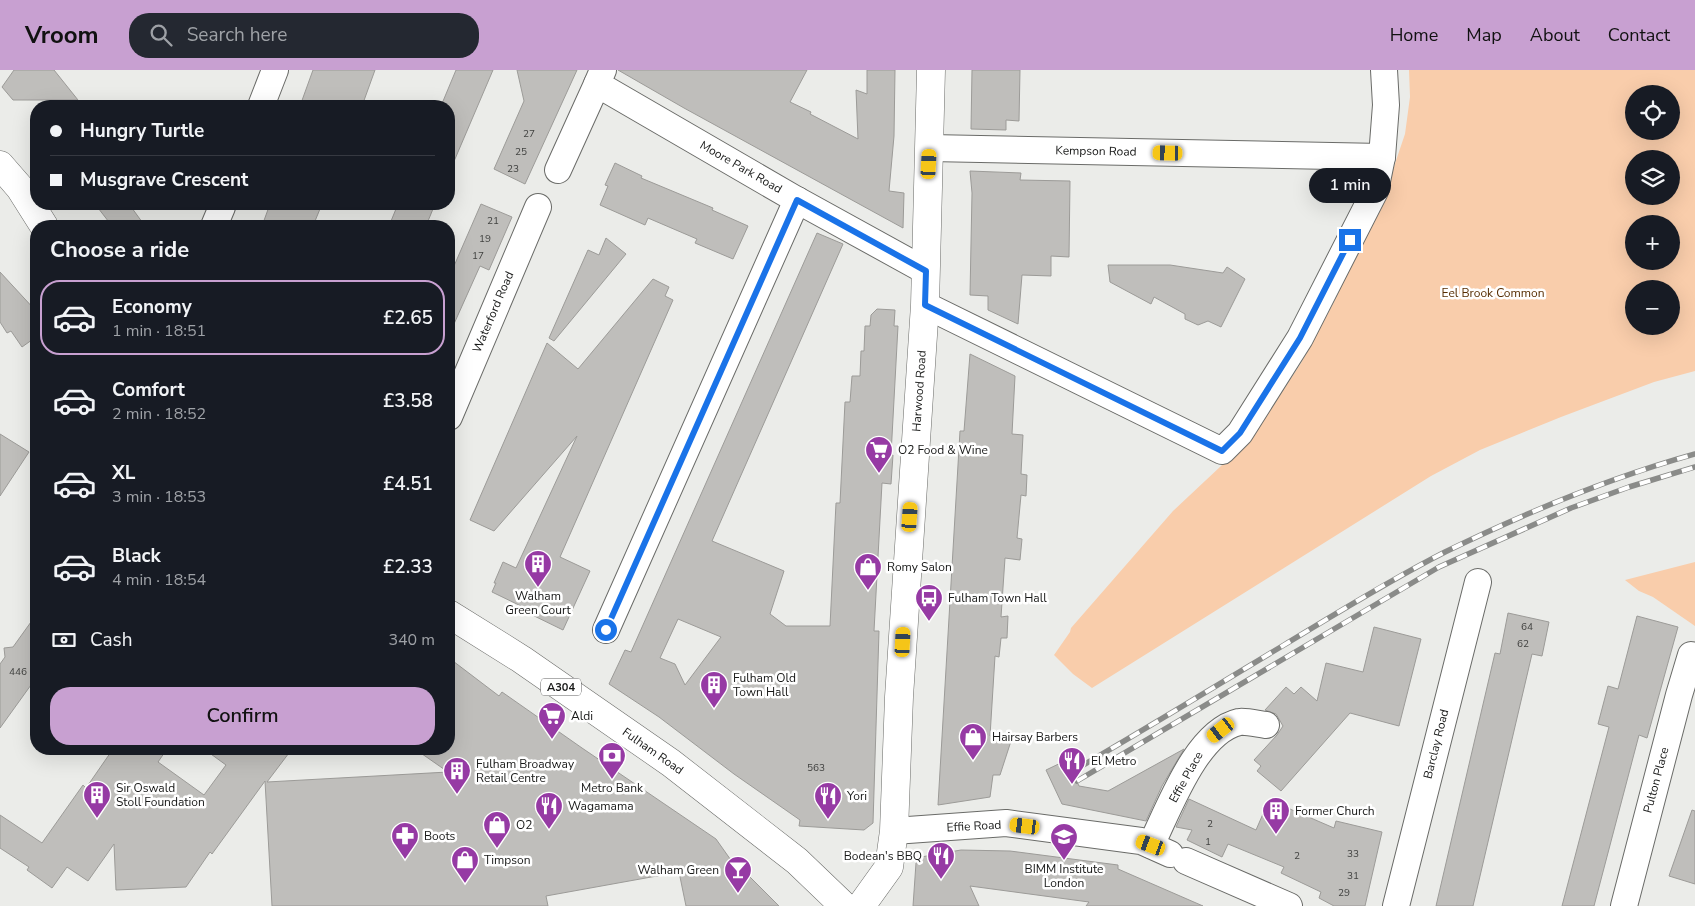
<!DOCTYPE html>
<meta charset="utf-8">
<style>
:root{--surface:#171b24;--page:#242831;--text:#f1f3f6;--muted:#9ea1a6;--line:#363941;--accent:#c8a0d1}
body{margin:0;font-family:"Nunito Sans",sans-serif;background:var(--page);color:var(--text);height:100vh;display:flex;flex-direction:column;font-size:19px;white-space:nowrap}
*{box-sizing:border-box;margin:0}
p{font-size:16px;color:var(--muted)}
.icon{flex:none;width:28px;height:28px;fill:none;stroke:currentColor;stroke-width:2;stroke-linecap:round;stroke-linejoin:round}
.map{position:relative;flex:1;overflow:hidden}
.sheet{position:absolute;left:30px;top:150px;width:425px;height:535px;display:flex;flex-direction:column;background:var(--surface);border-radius:20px;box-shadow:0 5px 20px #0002}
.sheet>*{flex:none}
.hud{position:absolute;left:30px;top:30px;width:425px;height:110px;border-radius:20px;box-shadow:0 5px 20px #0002;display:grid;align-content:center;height:110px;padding:0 20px;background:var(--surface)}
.controls{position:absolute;left:1625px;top:15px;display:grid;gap:10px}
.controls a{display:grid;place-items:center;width:55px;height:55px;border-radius:50%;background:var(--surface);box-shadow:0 5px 20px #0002;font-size:25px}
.end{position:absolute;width:22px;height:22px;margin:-11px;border:6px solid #1a73e8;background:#fff;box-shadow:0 0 0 2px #fff}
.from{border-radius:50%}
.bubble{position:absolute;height:35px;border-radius:18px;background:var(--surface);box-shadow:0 5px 20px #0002;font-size:16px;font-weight:600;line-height:35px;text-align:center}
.car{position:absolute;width:15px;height:30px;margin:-15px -8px;border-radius:6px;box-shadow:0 0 4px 1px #0007;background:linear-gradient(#f5c518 24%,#345 0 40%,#f5c518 0 76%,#345 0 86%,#f5c518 0)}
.hud b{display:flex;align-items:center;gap:18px;height:48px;font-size:19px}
.hud b+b{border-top:1px solid var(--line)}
.hud i{width:12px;height:12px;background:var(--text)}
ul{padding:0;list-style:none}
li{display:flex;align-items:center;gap:15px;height:75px;margin:0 10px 8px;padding:0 10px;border:2px solid transparent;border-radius:20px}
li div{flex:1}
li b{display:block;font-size:19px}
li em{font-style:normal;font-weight:600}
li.on{border-color:var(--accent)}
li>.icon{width:45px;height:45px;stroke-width:1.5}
h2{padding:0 20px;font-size:22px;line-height:60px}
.pay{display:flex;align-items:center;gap:12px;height:55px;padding:0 20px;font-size:19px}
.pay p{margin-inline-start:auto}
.action{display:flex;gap:10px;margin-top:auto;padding:10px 20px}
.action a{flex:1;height:58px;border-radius:20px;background:var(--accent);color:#111;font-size:20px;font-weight:600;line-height:58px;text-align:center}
header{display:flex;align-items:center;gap:30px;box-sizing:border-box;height:70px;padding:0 25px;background:var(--accent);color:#111}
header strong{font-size:24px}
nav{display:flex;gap:28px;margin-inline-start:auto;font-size:18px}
.search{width:350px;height:45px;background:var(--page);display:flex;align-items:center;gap:12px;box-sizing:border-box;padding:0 18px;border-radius:20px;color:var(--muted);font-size:19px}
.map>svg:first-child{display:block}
</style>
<header>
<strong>Vroom</strong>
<div class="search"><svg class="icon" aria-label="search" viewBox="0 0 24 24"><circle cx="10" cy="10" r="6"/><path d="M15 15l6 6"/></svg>Search here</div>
<nav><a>Home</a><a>Map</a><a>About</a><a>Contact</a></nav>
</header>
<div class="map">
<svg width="1695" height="836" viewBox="0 0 1695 836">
<rect width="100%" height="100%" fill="#ebece9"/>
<g fill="#f9cdab" fill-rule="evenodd">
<path d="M1409 0H1695V301L1654 312 1561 347 1480 380 1431 406 1092 618 1073 604 1054 585 1070 562 1071 558 1173 441 1253 366 1301 293 1333 234 1384 126 1405 64 1410 27ZM1634 24H1671V61H1634ZM1634 89H1671V126H1634ZM1634 154H1671V191H1634ZM1634 219H1671V256H1634Z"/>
<path d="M1695 492V556L1653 527 1639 521 1625 510Z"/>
</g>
<g fill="#bfbebb" stroke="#9c9b98" fill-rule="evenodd">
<path d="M14 0H54L78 30H13L2 17Z"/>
<path d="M313 0H375L362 36H300Z"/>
<path d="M456 0H493L449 103V36H441Z"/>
<path d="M517 0H577L525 114 494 99 524 31Z"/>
<path d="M618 0H807L790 32 811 42 810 44 858 69 856 20 867 24V0H895L894 66 889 121 904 123 903 158 684 38Z"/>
<path d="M972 0H1020L1019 51 1006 50V60L971 59Z"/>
<path d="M615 93 642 106 641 108 713 138 712 140 748 156 733 189 695 173 697 169 648 148 645 155 600 135 608 116 605 115Z"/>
<path d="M970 101 1021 103 1020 110 1070 111 1069 187 1051 186V206L1022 205 1018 254 988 240V226L970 225 972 123Z"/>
<path d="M95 134H129L145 156H112Z"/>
<path d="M270 134H322L313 156H262Z"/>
<path d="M398 134H435L426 156H389Z"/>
<path d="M481 134 512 147 489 200 480 196 449 265V194L454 196Z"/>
<path d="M817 163 843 174 712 471 784 501 770 544 786 556H830L836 433H840L845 332H850L852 306H860L861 281H864L865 256H870L871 245 877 239 895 240 894 256H898L891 385H893L891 414 882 413 874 561H879L873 753 864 760 799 756 800 750 734 704 659 647 609 614 625 580 631 582ZM678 549 721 567 685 615 675 594 660 588Z"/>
<path d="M606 168 626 184 554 271 549 268 588 180 599 185Z"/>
<path d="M1108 195H1170L1223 203 1227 197 1245 209 1221 257 1208 251 1198 255 1185 249V244L1154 227 1151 234 1110 212Z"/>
<path d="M0 202 36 241V267L22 277 11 261 7 263 0 252Z"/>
<path d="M653 209 669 217 665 226 673 230 560 487 590 501 563 560 522 540 523 537 492 522 496 513H494L503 492 516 498 577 366 494 461 470 450 547 273 578 299Z"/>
<path d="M970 284 1015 306 1012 364 1023 365 1021 404 1027 405 1026 426 1021 425 1017 468 1022 469 1020 490 1005 488 1001 547 1008 546 1007 568H1001L999 587 995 586 990 666 1012 668 1000 705H993L990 727 938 735 960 361H964Z"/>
<path d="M0 364 29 382 0 426Z"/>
<path d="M1508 543 1549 552 1542 586 1532 584 1473 836H1436L1495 583 1500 584Z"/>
<path d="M36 545V608L0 658V594L5 587 4 578 13 577Z"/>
<path d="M1637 546 1678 557 1647 668 1639 665 1594 836H1562L1609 657 1598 654 1608 616 1618 619Z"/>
<path d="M1374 557 1421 569 1399 656 1350 643 1281 721 1257 701 1261 696 1254 690 1277 665 1283 656 1276 644 1265 640 1286 617 1294 624 1301 617 1317 631 1326 593 1363 602Z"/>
<path d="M449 588 499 626 502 622 582 678 716 769 745 810 749 806 779 836H686L679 802 546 826 548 836H272L265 711 212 784 210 782 186 817 116 820 114 774 88 811 67 797 52 818 27 800 29 797 0 778V745L42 773 83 715 86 718 113 679H167L158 692 204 725 226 695 204 679H292L267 712 448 702 415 679H449Z"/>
<path d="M1184 679 1162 716 1146 751 1062 734 1046 700 1067 690 1079 716 1108 721Z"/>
<path d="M1189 729 1256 760 1269 730 1334 758 1336 751 1382 762 1365 836H1334L1319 828 1321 822 1281 803 1284 797 1228 774 1222 787 1187 770 1192 760 1176 757Z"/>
<path d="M1692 740 1695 741V814L1669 806Z"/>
<path d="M961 780 1010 781 1118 795V799L1203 836H1086L1089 832 970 816 979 836H913L916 793 921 787Z"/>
</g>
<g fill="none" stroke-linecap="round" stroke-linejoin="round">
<defs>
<g id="minor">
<path d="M603 0 597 14 797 130 926 201"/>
<path d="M261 36 275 0"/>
<path d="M930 78 1382 87"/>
<path d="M558 100 597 14"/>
<path d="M214 156 222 137"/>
<path d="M925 235 1222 381 1240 363 1300 268 1375 121 1382 87 1386 35 1384 0"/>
<path d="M449 347 538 137"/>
<path d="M606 560 797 130"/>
<path d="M894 761 1006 753 1141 771 1170 784"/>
<path d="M1151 775C1169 739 1196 662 1239 652 1246 651 1258 654 1266 655"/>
<path d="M1186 791 1289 836"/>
<path d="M1396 836 1478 512"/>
<path d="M1624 836 1679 625 1691 585"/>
</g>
<g id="major">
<path d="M0 95 20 118 44 156"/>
<path d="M449 544 521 589 671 693 797 791 844 836"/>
<path d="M861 836 889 797 894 761 899 627 925 235 931 0"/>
</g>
</defs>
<use href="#minor" stroke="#6a6b68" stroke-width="28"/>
<use href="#major" stroke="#6a6b68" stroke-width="29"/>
<use href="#minor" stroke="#fff" stroke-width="26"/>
<use href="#major" stroke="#fff" stroke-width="28"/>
<defs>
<g id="rail">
<path d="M1073 701C1144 660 1214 617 1284 575 1337 543 1390 510 1445 482 1525 443 1609 408 1695 384"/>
<path d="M1077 711 1439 497 1571 438 1629 417 1695 397"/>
</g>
</defs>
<use href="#rail" stroke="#8a8b89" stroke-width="5.5"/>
<use href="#rail" stroke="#fff" stroke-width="4" stroke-dasharray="11" stroke-linecap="butt"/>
</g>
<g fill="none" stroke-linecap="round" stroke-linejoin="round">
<path stroke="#1a73e8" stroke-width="6" d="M606 560 797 130 926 201 925 235 1222 381 1240 363 1300 268 1350 170"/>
</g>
<defs>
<symbol id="supermarket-pin" viewBox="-11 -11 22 30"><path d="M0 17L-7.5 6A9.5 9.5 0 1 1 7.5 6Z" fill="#963aa4" stroke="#fff"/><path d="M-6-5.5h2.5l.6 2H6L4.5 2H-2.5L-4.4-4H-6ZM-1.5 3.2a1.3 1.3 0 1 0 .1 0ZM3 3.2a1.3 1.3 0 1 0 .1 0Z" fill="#fff"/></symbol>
<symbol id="building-pin" viewBox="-11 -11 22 30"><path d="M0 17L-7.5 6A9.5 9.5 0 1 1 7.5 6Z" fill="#963aa4" stroke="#fff"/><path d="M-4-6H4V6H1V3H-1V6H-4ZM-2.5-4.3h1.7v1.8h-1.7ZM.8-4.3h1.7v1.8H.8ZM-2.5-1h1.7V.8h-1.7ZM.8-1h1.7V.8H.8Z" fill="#fff"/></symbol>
<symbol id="shop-pin" viewBox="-11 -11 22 30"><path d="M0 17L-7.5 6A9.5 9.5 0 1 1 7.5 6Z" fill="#963aa4" stroke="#fff"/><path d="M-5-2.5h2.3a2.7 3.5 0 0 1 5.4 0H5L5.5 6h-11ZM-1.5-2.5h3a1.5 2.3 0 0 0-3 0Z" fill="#fff"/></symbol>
<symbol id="bus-pin" viewBox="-11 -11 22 30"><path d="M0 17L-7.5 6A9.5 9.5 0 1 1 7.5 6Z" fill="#963aa4" stroke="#fff"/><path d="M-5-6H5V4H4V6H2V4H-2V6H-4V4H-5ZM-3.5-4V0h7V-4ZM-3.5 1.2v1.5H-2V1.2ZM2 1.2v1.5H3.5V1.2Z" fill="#fff"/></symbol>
<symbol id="bank-pin" viewBox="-11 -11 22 30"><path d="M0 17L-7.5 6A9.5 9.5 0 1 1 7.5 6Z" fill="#963aa4" stroke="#fff"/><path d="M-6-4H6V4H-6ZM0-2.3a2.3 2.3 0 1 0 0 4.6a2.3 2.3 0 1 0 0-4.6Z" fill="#fff"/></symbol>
<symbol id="restaurant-pin" viewBox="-11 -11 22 30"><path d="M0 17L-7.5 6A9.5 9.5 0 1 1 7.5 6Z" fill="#963aa4" stroke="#fff"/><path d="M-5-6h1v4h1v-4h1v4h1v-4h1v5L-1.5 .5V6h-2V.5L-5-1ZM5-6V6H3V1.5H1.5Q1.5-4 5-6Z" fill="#fff"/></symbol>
<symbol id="pharmacy-pin" viewBox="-11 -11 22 30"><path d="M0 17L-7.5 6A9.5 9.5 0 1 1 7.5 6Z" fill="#963aa4" stroke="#fff"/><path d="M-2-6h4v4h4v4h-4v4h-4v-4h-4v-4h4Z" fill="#fff"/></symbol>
<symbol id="university-pin" viewBox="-11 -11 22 30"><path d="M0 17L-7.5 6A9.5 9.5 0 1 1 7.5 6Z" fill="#963aa4" stroke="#fff"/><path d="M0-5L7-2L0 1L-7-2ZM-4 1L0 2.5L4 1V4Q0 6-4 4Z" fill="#fff"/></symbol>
<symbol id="bar-pin" viewBox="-11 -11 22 30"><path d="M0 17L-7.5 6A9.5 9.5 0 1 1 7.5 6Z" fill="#963aa4" stroke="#fff"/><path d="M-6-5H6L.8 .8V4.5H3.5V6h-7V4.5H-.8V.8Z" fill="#fff"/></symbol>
</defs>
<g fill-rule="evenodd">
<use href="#supermarket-pin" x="863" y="364" width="32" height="43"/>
<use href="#building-pin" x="522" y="478" width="32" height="43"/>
<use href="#shop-pin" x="852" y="481" width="32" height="43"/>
<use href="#bus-pin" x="913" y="512" width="32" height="43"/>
<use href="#building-pin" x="698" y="599" width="32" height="43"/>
<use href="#supermarket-pin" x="536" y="630" width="32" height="43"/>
<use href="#shop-pin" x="957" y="651" width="32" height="43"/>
<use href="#bank-pin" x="596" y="670" width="32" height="43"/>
<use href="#restaurant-pin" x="1056" y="675" width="32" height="43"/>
<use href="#building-pin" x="441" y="685" width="32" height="43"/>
<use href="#building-pin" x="81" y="709" width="32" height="43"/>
<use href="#restaurant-pin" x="812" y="710" width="32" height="43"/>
<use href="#restaurant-pin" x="533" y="720" width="32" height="43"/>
<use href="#building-pin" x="1260" y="725" width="32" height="43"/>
<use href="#shop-pin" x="481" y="739" width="32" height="43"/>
<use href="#pharmacy-pin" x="389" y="750" width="32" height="43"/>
<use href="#university-pin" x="1048" y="751" width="32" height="43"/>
<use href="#restaurant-pin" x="925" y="770" width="32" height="43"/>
<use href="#shop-pin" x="449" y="774" width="32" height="43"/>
<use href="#bar-pin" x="722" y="784" width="32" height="43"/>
</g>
<g text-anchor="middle" stroke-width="5" stroke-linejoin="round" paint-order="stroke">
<g font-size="10" fill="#414240">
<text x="529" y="67">27</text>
<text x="521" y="85">25</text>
<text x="513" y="102">23</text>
<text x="493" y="154">21</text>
<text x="485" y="172">19</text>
<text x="478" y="189">17</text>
<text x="1527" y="560">64</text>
<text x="1523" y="577">62</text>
<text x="18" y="605">446</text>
<text x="816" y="701">563</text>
<text x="1210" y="757">2</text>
<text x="1208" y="775">1</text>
<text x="1353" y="787">33</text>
<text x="1297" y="789">2</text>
<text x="1353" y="809">31</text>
<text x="1344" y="826">29</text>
</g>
<rect fill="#fff" stroke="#5d5d5d" stroke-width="1" x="541" y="608.5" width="40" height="17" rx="4"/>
<g font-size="11" font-weight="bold" fill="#171817">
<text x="561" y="621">A304</text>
</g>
<g font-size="12" fill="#171817" stroke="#fff">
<text transform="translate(1096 81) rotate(1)" y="4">Kempson Road</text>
<text transform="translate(741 97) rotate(30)" y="4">Moore Park Road</text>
<text transform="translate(493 242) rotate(-67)" y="4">Waterford Road</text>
<text transform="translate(919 321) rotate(-86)" y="4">Harwood Road</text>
<text transform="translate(1436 674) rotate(-76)" y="4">Barclay Road</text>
<text transform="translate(653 681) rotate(35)" y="4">Fulham Road</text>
<text transform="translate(1186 707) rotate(-61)" y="4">Effie Place</text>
<text transform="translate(1656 710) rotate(-75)" y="4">Pulton Place</text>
<text transform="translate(974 756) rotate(-3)" y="4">Effie Road</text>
</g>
<g font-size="12" fill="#562d02" stroke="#fff">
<text x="1493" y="227">Eel Brook Common</text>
</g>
<g font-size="12" fill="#171817" stroke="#fff" text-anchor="start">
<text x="898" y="384">O2 Food &amp; Wine</text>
<text x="887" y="501">Romy Salon</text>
<text x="538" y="530" text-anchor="middle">Walham<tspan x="538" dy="14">Green Court</tspan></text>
<text x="948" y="532">Fulham Town Hall</text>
<text x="733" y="612">Fulham Old<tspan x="733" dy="14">Town Hall</tspan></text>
<text x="571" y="650">Aldi</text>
<text x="992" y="671">Hairsay Barbers</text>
<text x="1091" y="695">El Metro</text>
<text x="476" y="698">Fulham Broadway<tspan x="476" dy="14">Retail Centre</tspan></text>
<text x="116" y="722">Sir Oswald<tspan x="116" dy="14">Stoll Foundation</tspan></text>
<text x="612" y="722" text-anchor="middle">Metro Bank</text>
<text x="847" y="730">Yori</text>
<text x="568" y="740">Wagamama</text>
<text x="1295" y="745">Former Church</text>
<text x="516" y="759">O2</text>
<text x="424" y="770">Boots</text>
<text x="922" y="790" text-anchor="end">Bodean's BBQ</text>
<text x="484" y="794">Timpson</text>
<text x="1064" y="803" text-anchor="middle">BIMM Institute<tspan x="1064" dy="14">London</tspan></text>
<text x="719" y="804" text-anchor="end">Walham Green</text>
</g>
</g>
</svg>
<div class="controls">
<a><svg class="icon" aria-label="locate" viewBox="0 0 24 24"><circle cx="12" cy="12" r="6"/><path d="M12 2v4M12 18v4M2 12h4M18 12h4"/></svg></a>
<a><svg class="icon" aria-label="layers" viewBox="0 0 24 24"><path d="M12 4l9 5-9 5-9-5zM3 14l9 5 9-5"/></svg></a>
<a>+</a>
<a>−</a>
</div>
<i class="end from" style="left:606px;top:560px"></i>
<i class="end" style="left:1350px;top:170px"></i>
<div class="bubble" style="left:1309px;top:98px;width:82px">1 min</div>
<i class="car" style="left:1168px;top:83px;rotate:271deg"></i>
<i class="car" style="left:929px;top:94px;rotate:3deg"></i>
<i class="car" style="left:910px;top:447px;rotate:4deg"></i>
<i class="car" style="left:903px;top:572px;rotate:3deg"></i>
<i class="car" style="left:1221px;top:660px;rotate:232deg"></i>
<i class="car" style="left:1025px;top:756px;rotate:277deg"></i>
<i class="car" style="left:1151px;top:775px;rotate:290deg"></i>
<div class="hud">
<b><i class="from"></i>Hungry Turtle</b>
<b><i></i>Musgrave Crescent</b>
</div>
<section class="sheet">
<h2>Choose a ride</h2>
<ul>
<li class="on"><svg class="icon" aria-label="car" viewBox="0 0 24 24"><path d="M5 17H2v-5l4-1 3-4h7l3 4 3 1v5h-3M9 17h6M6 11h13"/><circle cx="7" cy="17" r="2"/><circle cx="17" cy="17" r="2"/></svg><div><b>Economy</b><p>1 min · 18:51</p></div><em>£2.65</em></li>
<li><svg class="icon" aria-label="car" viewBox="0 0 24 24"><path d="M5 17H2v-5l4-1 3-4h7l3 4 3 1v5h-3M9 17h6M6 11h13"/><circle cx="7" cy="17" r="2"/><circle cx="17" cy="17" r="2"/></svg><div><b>Comfort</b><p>2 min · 18:52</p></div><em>£3.58</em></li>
<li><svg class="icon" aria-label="car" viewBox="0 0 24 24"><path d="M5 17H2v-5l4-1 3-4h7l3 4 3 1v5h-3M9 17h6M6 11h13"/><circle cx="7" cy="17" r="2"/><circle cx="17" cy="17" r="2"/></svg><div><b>XL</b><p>3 min · 18:53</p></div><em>£4.51</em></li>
<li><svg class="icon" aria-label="car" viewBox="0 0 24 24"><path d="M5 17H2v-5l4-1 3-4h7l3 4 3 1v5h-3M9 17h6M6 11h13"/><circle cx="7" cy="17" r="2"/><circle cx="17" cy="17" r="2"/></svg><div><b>Black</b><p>4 min · 18:54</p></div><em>£2.33</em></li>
</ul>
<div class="pay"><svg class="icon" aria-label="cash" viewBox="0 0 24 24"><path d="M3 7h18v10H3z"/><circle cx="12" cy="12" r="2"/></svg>Cash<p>340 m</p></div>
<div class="action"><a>Confirm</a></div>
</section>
</div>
